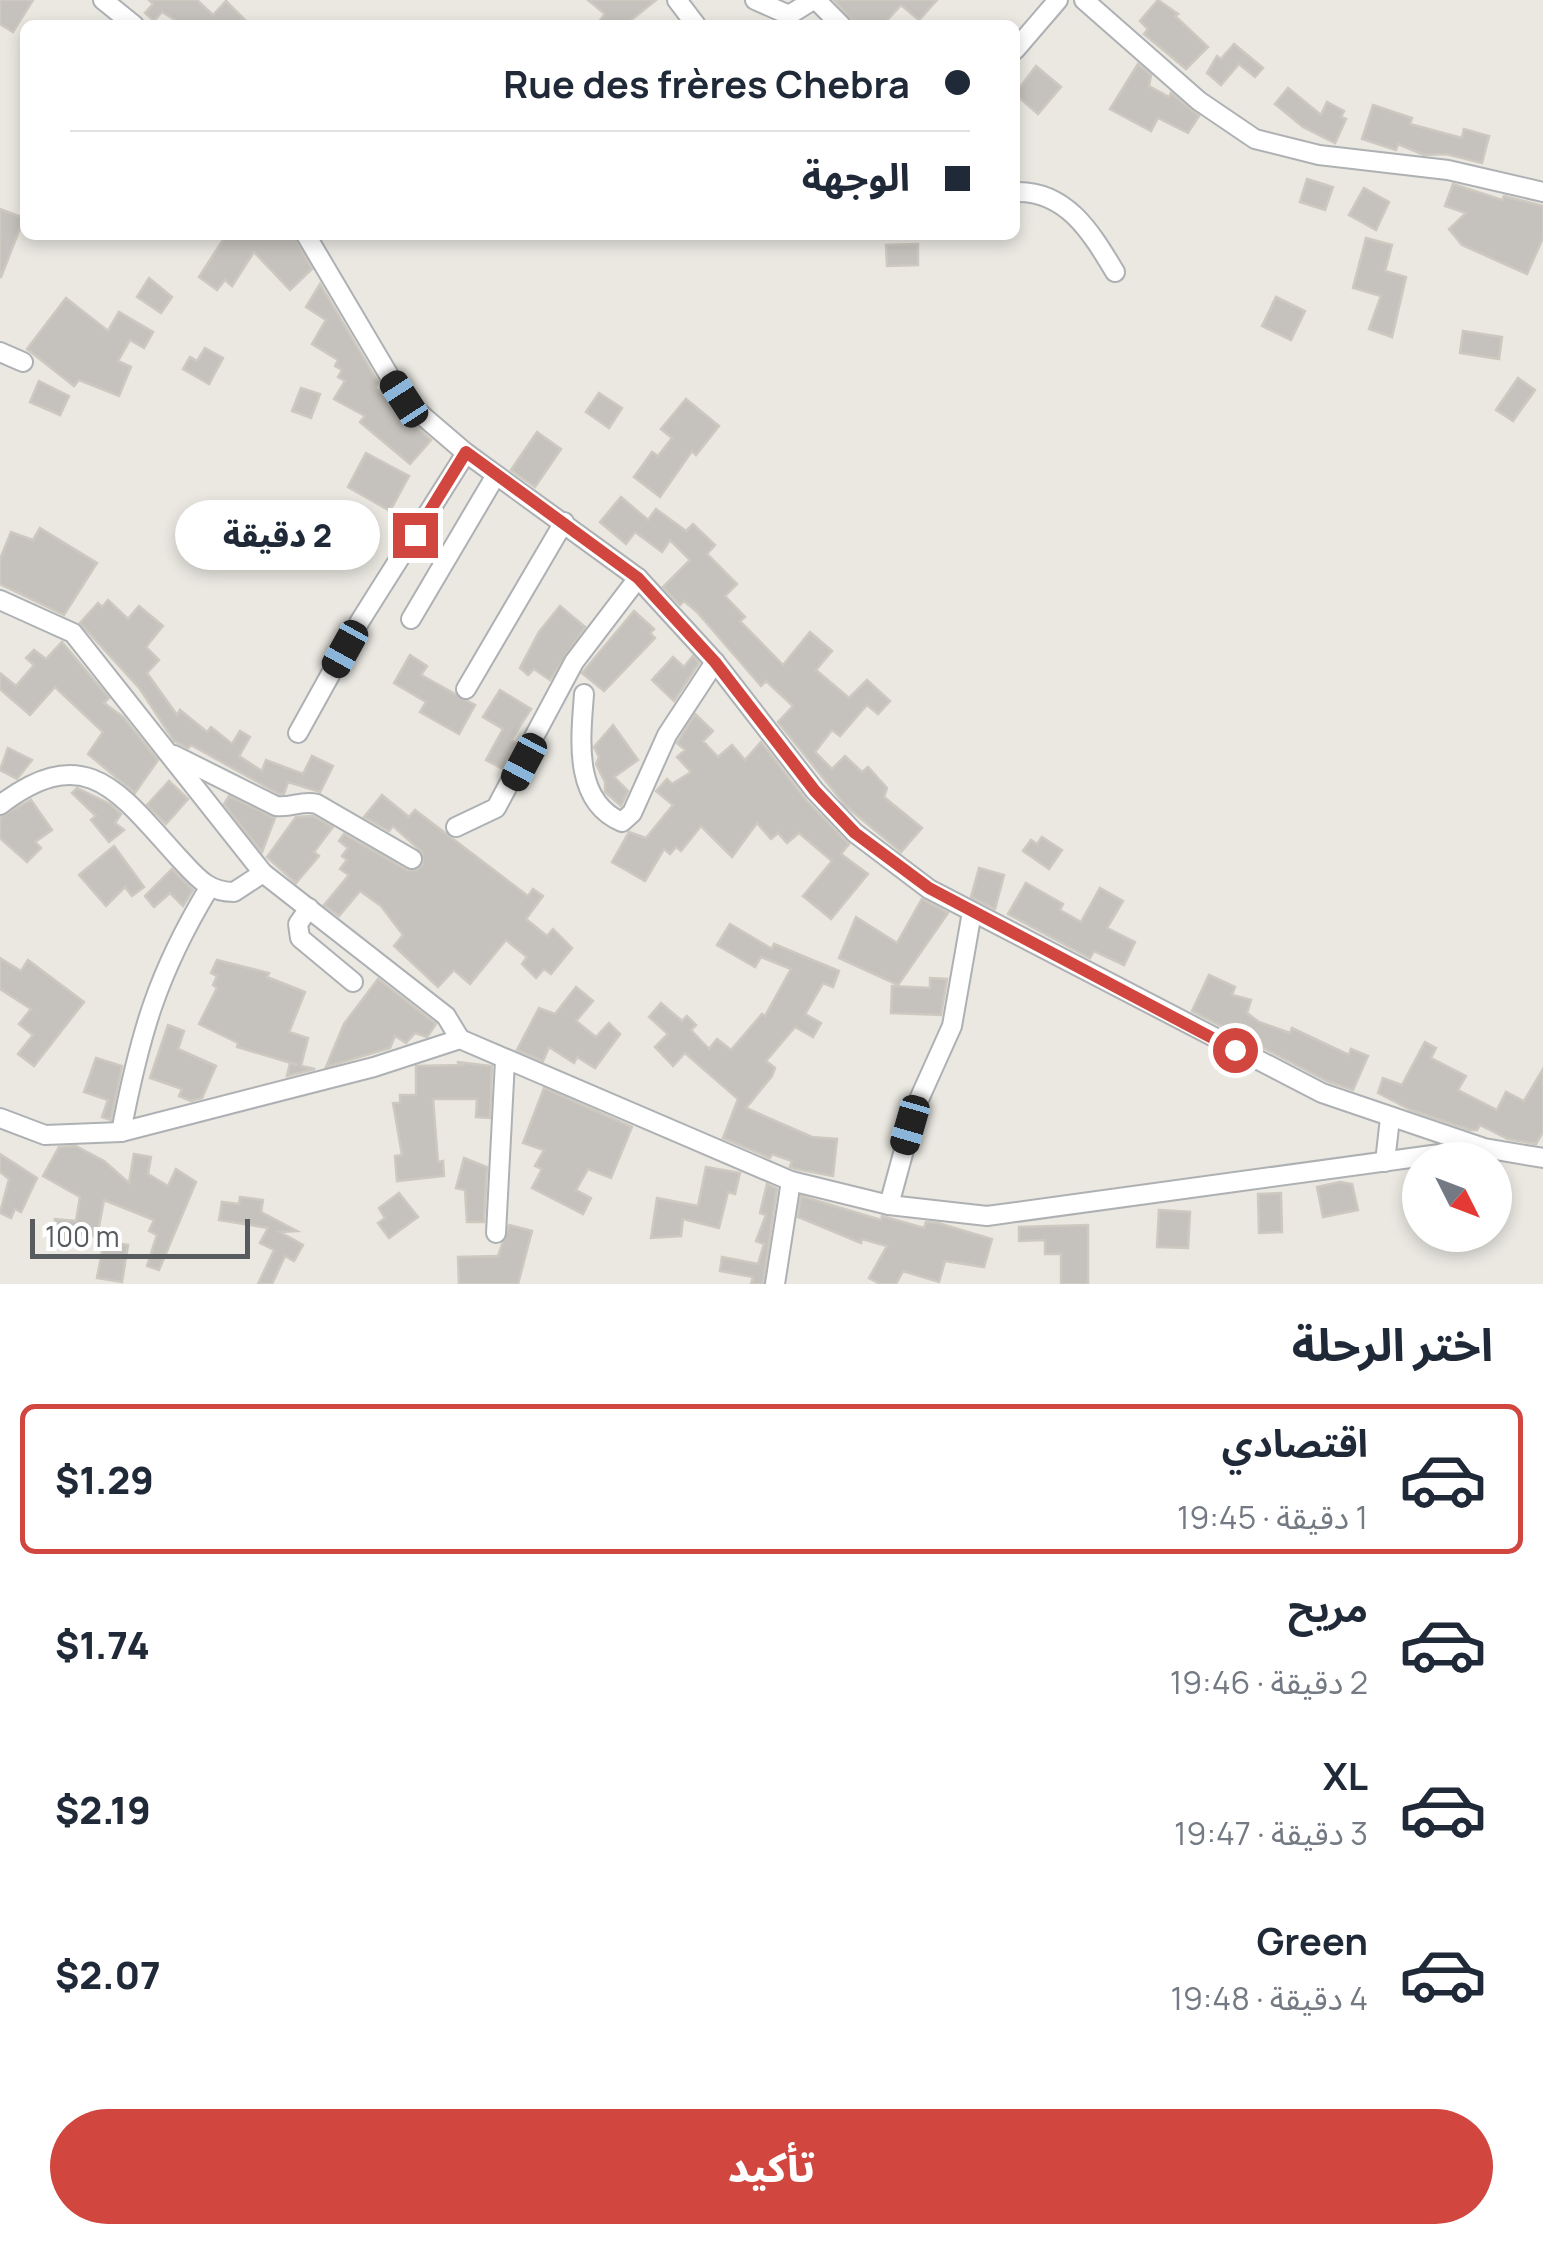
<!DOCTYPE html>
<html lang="ar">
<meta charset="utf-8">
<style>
:root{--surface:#fff;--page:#f2f2f3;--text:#1f2937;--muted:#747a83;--line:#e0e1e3;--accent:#d1463f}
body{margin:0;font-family:Manrope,"Noto Sans Arabic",sans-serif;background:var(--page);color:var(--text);direction:rtl;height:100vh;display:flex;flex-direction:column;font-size:38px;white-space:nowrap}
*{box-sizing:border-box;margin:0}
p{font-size:32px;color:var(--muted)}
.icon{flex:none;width:55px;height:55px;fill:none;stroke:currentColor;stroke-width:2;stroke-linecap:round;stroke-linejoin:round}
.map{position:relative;height:1284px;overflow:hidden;direction:ltr}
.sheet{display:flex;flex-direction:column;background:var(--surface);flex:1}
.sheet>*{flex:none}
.top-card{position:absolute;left:20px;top:20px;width:1000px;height:220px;border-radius:15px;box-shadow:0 5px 15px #0003;direction:rtl;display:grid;align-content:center;height:220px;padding:0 50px;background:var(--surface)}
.needle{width:65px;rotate:132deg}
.controls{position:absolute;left:1402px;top:1142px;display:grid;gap:20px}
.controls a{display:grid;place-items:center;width:110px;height:110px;border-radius:50%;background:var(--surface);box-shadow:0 5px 15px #0003;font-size:50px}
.scale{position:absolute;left:30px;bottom:25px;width:220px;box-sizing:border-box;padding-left:10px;border:5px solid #595c5f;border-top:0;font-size:28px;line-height:35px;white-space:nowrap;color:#595c5f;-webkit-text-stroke:8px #fff;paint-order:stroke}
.end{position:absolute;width:45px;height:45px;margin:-22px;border:12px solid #d1463f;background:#fff;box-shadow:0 0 0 5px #fff}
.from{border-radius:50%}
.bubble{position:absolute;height:70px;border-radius:35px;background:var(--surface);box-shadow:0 5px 15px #0003;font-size:32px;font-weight:800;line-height:70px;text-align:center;direction:rtl}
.car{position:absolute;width:30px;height:60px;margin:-30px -15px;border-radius:12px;box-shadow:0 0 8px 2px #0007;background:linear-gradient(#222 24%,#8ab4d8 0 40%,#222 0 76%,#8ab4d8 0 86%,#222 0)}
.top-card b{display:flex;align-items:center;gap:35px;height:95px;font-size:38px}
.top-card b+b{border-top:2px solid var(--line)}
.top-card i{width:25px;height:25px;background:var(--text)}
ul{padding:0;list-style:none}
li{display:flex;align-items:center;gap:30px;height:150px;margin:0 20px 15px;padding:0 30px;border:5px solid transparent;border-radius:15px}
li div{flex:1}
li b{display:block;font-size:38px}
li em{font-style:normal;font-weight:800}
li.selected{border-color:var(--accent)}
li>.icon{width:90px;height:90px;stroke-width:1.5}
h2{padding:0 50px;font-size:45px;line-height:120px}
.primary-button{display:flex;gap:20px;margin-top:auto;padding:20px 50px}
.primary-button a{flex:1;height:115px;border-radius:60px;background:var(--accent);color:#fff;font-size:40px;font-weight:800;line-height:115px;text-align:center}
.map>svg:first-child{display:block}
</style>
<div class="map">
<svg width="1543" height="1284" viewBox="0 0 1543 1284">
<rect width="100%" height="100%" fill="#eae8e1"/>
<g fill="#c5c2bd" stroke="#cec9c0" stroke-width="2.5">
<path d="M0 0H33L13 32 0 24Z"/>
<path d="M149 0H197L213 15 226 1 250 25H183L162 12 154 21 145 13 153 4Z"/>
<path d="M588 0H656L625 25H596L605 14Z"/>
<path d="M834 0H937L919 20 901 5 883 25H856Z"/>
<path d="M1158 0 1178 14 1175 16 1208 47 1186 69 1144 34 1148 29 1140 21Z"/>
<path d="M1234 44 1263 68 1255 77 1239 64 1221 85 1207 73 1217 56 1221 59Z"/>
<path d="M1138 64 1151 75 1149 86 1169 97 1171 93 1199 116 1188 133 1158 118 1151 131 1110 109Z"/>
<path d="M1036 66 1061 87 1038 114 1015 94Z"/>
<path d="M1288 88 1321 115 1327 102 1344 111 1341 117 1346 119 1335 143 1303 127 1275 104Z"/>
<path d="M1373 105 1412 118 1410 124 1462 138 1464 129 1489 136 1482 163 1446 154 1424 155 1398 144 1396 150 1362 139Z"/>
<path d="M1307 179 1333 187 1325 210 1300 202Z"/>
<path d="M1453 184 1502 200 1504 196 1543 206V238L1527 274 1462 245 1449 229 1466 213 1445 206Z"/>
<path d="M1364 188 1389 202 1376 230 1349 215Z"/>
<path d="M0 209 24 218 1 277H0Z"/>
<path d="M226 235H294L312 269 290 290 254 252 232 286 225 280 217 290 199 277Z"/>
<path d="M1366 238 1392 245 1385 271 1406 277 1392 337 1369 329 1381 296 1353 288Z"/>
<path d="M918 244V265L887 266 886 245Z"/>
<path d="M149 278 172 297 161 313 137 297Z"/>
<path d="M320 284 378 382 375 388 431 440 410 464 360 422 365 416 334 399 345 381 338 377 342 370 335 366 338 360 312 344 326 320 306 307Z"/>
<path d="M1276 297 1305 311 1291 340 1262 326Z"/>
<path d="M66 298 108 331 119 312 153 332 144 348 130 340 118 361 131 367 119 396 79 380 74 386 27 349Z"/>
<path d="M1463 331 1502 337 1499 359 1460 353Z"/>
<path d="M205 348 223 358 209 384 183 369 190 357 197 361Z"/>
<path d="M1518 378 1535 390 1513 421 1496 410Z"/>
<path d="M39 381 69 396 60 415 30 402Z"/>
<path d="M301 388 320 394 311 418 292 411Z"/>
<path d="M599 393 622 408 609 428 586 412Z"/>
<path d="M686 399 719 426 696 455 692 451 660 497 634 477 652 452 658 456 672 438 661 429Z"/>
<path d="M537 432 561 449 535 487 511 470Z"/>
<path d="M366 453 409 476 390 511 348 487Z"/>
<path d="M621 497 648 520 656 509 686 531 693 524 715 545 707 554 737 584 725 596 745 617 740 621 783 665 810 632 832 651 816 670 849 698 867 680 890 701 878 714 867 705 840 736 832 730 815 752 832 769 845 756 862 772 868 767 887 788 884 797 922 828 901 852 846 806 778 722 793 706 766 681 761 686 697 612 684 601 680 605 663 587 690 560 670 540 662 552 635 532 626 544 600 522Z"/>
<path d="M40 528 97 563 64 615 0 584V559L11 532 33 540Z"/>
<path d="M108 600 128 619 139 606 163 626 146 647 159 660 147 673 177 715 180 710 207 732 211 727 232 744 240 731 250 737 239 756 262 771 266 760 303 774 312 756 333 766 320 792 288 782 284 794H279L191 745 188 748 174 741 140 689 80 623 98 603 102 607Z"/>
<path d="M560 606 585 627 550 680 534 669 528 675 520 668 539 632Z"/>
<path d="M634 611 654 629 650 633 655 638 604 691 582 673Z"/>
<path d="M62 642 109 698 104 703 123 717 158 760 135 793 88 754 103 732 55 687 30 715 0 689V673L16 686 34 665 26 658 34 650 46 659Z"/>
<path d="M410 655 427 666 421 675 475 705 459 734 420 712 426 702 394 683Z"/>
<path d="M693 656 699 663 674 701 652 680 673 657 684 667Z"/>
<path d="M500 690 531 709 511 740 516 743 503 769 486 760 503 729 483 717Z"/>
<path d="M695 714 713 731 703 741 718 757 732 745 745 760 761 742 806 800 849 844 841 854 868 874 831 919 803 896 832 861 799 833 787 843 778 833 771 839 757 823 732 857 701 826 681 851 676 847 670 854 664 849 645 881 612 862 629 832 646 838 673 805 656 791 667 779 672 784 691 772 677 757 685 750 677 743Z"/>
<path d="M613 725 638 760 614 777 628 791 621 806 605 792V782L596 764 599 757 594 747Z"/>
<path d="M8 748 32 760 17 779 0 770Z"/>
<path d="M169 781 188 799 166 824 147 805Z"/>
<path d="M77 788 110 804 121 814 115 823 124 830 109 842 91 820 96 816 72 793Z"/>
<path d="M382 795 409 817 415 810 528 896 533 889 543 896 526 919 547 936 553 929 572 948 551 974 544 969 536 978 522 964 527 957 506 940 470 984 454 970 438 987 394 946 403 935 381 906 360 891 339 916 324 905 349 875 340 869 347 860 342 856 348 848 339 841 344 834 407 870H417L423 864 422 852 393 826 389 831 364 817Z"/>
<path d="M229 796 275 818 262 852 224 804Z"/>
<path d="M31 800 52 830 35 842 41 848 27 862 0 838V817Z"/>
<path d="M313 816 333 827 314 852 319 856 296 883 267 857 296 817Z"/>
<path d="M1042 837 1062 850 1049 869 1023 851 1031 840 1037 844Z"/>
<path d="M114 846 144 887 132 896 125 887 106 906 79 875Z"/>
<path d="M979 868 1004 875 995 909 971 897Z"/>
<path d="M172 869 193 890 183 906 170 893 154 907 145 896Z"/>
<path d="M1026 883 1063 904 1060 910 1081 922 1100 888 1123 901 1107 928 1135 942 1124 965 1094 951 1090 958 1008 914Z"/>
<path d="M922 899 948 913 898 985 839 958 856 917 897 943Z"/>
<path d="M730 924 772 949 774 944 839 971 833 987 823 983 805 1014 821 1023 813 1037 795 1027 766 1061 775 1068 772 1076 746 1108 812 1137 837 1139 833 1176 796 1169 790 1167 792 1161 772 1154 770 1158 723 1138 738 1099 685 1053 673 1066 655 1047 668 1034 649 1017 661 1003 682 1021 687 1016 696 1025 691 1030 709 1049 717 1039 731 1050 762 1014 765 1016 791 969 761 957 755 967 717 945Z"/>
<path d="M0 958 21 971 28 960 84 1002 34 1066 18 1054 33 1035 19 1024 31 1009 0 989Z"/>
<path d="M217 960 269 973 267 977 305 992 289 1032 308 1038 301 1066 315 1069 287 1076 290 1063 298 1065 237 1047 238 1043 199 1024 217 988 213 985 217 976 211 973Z"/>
<path d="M1209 975 1235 987 1232 995 1251 1000 1247 1013 1259 1022 1290 1033 1292 1028 1349 1055 1351 1049 1368 1056 1353 1090 1327 1081 1192 1011Z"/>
<path d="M930 978 947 979 941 1015 891 1013 892 986 930 988Z"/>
<path d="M378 979 436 1024 427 1037 415 1033 406 1043 395 1036 390 1048 326 1067 344 1024Z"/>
<path d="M576 987 593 1001 576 1021 596 1037 609 1023 620 1034 595 1068 577 1057 574 1063 549 1047 543 1061 517 1050 539 1008 555 1014Z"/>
<path d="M168 1025 184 1031 178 1049 216 1066 202 1098 191 1101 179 1096 182 1089 150 1078Z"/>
<path d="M1425 1042 1436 1048 1431 1058 1466 1076 1458 1090 1497 1110 1506 1092 1524 1101 1543 1069V1132L1536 1144 1508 1139 1480 1125 1477 1130H1470L1411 1110 1378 1093 1383 1078 1402 1085Z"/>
<path d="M96 1058 122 1066 111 1120 102 1117 108 1100 84 1092Z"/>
<path d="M457 1062 492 1066 490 1118 476 1117 477 1099H433L438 1162 443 1161 444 1176 397 1181 395 1156 402 1155 393 1103H400V1095H416V1066L462 1065Z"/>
<path d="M544 1088 632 1127 611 1178 588 1169 576 1190 591 1198 583 1214 532 1188 542 1169 535 1166 544 1150 523 1143Z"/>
<path d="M76 1146 104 1161 129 1183 134 1154 151 1157 148 1174 168 1186 176 1169 196 1182 159 1270 147 1266 157 1235 149 1231 154 1220 104 1200 97 1237 72 1232 71 1242 53 1240 55 1219 76 1221 80 1197 43 1176 59 1147Z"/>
<path d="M0 1154 37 1178 21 1212 15 1209 11 1218 0 1213 9 1179 0 1172Z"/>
<path d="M464 1158 487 1167 484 1222H467L465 1190 456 1188Z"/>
<path d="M706 1167 740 1173 735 1194 728 1192 719 1228 683 1219 681 1236 651 1238 657 1198 698 1206Z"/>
<path d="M1340 1182 1352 1184 1358 1210 1323 1217 1317 1187Z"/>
<path d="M767 1184 777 1189 763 1284H751L753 1277 720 1271 722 1257 758 1264 764 1244 756 1241 766 1215 760 1213Z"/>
<path d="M399 1193 418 1217 389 1238 378 1223 385 1218 379 1208Z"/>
<path d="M1281 1193 1282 1232 1259 1233 1258 1194Z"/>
<path d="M801 1196 881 1220 882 1216 924 1228 926 1222 938 1223 992 1239 984 1267 945 1261 939 1282 903 1271 896 1284H880L869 1278 887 1246 862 1239 861 1243 798 1217Z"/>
<path d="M240 1197 263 1200 261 1212 297 1231 280 1232 303 1245 294 1261 285 1256 272 1284H258L274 1250 260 1243 268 1228 219 1220 222 1202 239 1204Z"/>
<path d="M1159 1210 1190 1212 1188 1248 1157 1247Z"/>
<path d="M509 1225 532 1231 518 1284H459L458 1257 498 1256Z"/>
<path d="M1088 1225V1284H1061V1254H1045V1240L1019 1241V1227Z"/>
<path d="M104 1241 128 1245 122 1282 97 1278Z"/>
</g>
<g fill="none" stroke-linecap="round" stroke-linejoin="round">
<defs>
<g id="minor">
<path d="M103 0 134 25"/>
<path d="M677 0 696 25"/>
<path d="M755 0 789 15 813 0"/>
<path d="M816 0 841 25"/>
<path d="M1084 0 1199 101 1255 139 1319 155 1448 170 1543 192"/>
<path d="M1015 50 1058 0"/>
<path d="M1015 192C1066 190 1091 232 1115 272"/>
<path d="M306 235 403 399 466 453 638 578 715 662 815 791 855 833 929 889 1322 1093 1484 1148 1543 1158"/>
<path d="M0 352 23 362"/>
<path d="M0 600 73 633 263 873 446 1016 460 1039"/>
<path d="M411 619 496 475"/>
<path d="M466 689 564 522"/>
<path d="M584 694C581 736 572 801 622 822L632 813 667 735 715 662"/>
<path d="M298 733 360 621 466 453"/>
<path d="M174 755 276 806C292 808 302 800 317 804L412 859"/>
<path d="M0 805C86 740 118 791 178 857 196 876 207 892 234 892L263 873"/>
<path d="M456 827 496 808 574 662 638 578"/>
<path d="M309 908 298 924 300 938 353 982"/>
<path d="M0 1118 45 1135 121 1132 374 1067 460 1039 791 1181 889 1205 987 1216 1476 1149"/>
<path d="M121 1132C140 1034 157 974 209 888"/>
<path d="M1385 1162 1390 1118"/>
<path d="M889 1205 916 1106 952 1026 972 912"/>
<path d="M496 1233 505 1061"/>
<path d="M775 1284 791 1181"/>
</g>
</defs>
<use href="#minor" stroke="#aeb1b4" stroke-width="22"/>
<use href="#minor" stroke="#fff" stroke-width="18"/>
</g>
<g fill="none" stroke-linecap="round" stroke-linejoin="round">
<path stroke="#d1463f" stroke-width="12" d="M415 535 466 452 638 578 715 662 815 791 855 833 929 888 1235 1050"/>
</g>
</svg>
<div class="controls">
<a><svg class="needle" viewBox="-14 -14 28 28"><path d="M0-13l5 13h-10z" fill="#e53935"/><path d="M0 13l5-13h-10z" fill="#747a83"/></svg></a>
</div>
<div class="scale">100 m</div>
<i class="end from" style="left:1235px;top:1050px"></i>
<i class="end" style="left:415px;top:535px"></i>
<div class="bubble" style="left:175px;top:500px;width:205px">2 دقيقة</div>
<i class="car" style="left:404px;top:399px;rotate:327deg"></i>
<i class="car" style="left:345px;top:649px;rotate:209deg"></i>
<i class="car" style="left:524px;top:762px;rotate:208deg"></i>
<i class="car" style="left:910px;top:1125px;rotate:196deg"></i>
<div class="top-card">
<b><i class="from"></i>Rue des frères Chebra</b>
<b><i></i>الوجهة</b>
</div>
</div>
<section class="sheet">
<h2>اختر الرحلة</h2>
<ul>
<li class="selected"><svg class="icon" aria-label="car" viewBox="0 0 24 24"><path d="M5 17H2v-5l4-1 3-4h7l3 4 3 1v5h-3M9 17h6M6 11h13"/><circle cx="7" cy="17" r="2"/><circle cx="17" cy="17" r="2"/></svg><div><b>اقتصادي</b><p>1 دقيقة · 19:45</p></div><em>$1.29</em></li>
<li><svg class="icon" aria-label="car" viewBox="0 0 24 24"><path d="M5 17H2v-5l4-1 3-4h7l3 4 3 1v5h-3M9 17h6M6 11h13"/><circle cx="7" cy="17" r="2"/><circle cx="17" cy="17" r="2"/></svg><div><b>مريح</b><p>2 دقيقة · 19:46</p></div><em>$1.74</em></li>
<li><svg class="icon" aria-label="car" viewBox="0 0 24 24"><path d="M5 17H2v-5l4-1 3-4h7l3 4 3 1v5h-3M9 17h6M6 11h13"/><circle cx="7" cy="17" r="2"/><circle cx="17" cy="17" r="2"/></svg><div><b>XL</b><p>3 دقيقة · 19:47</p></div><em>$2.19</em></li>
<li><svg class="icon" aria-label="car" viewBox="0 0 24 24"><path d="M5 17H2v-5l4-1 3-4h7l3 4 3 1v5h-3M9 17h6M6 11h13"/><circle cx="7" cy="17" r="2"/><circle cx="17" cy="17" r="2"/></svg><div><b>Green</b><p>4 دقيقة · 19:48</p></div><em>$2.07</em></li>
</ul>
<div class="primary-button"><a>تأكيد</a></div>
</section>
